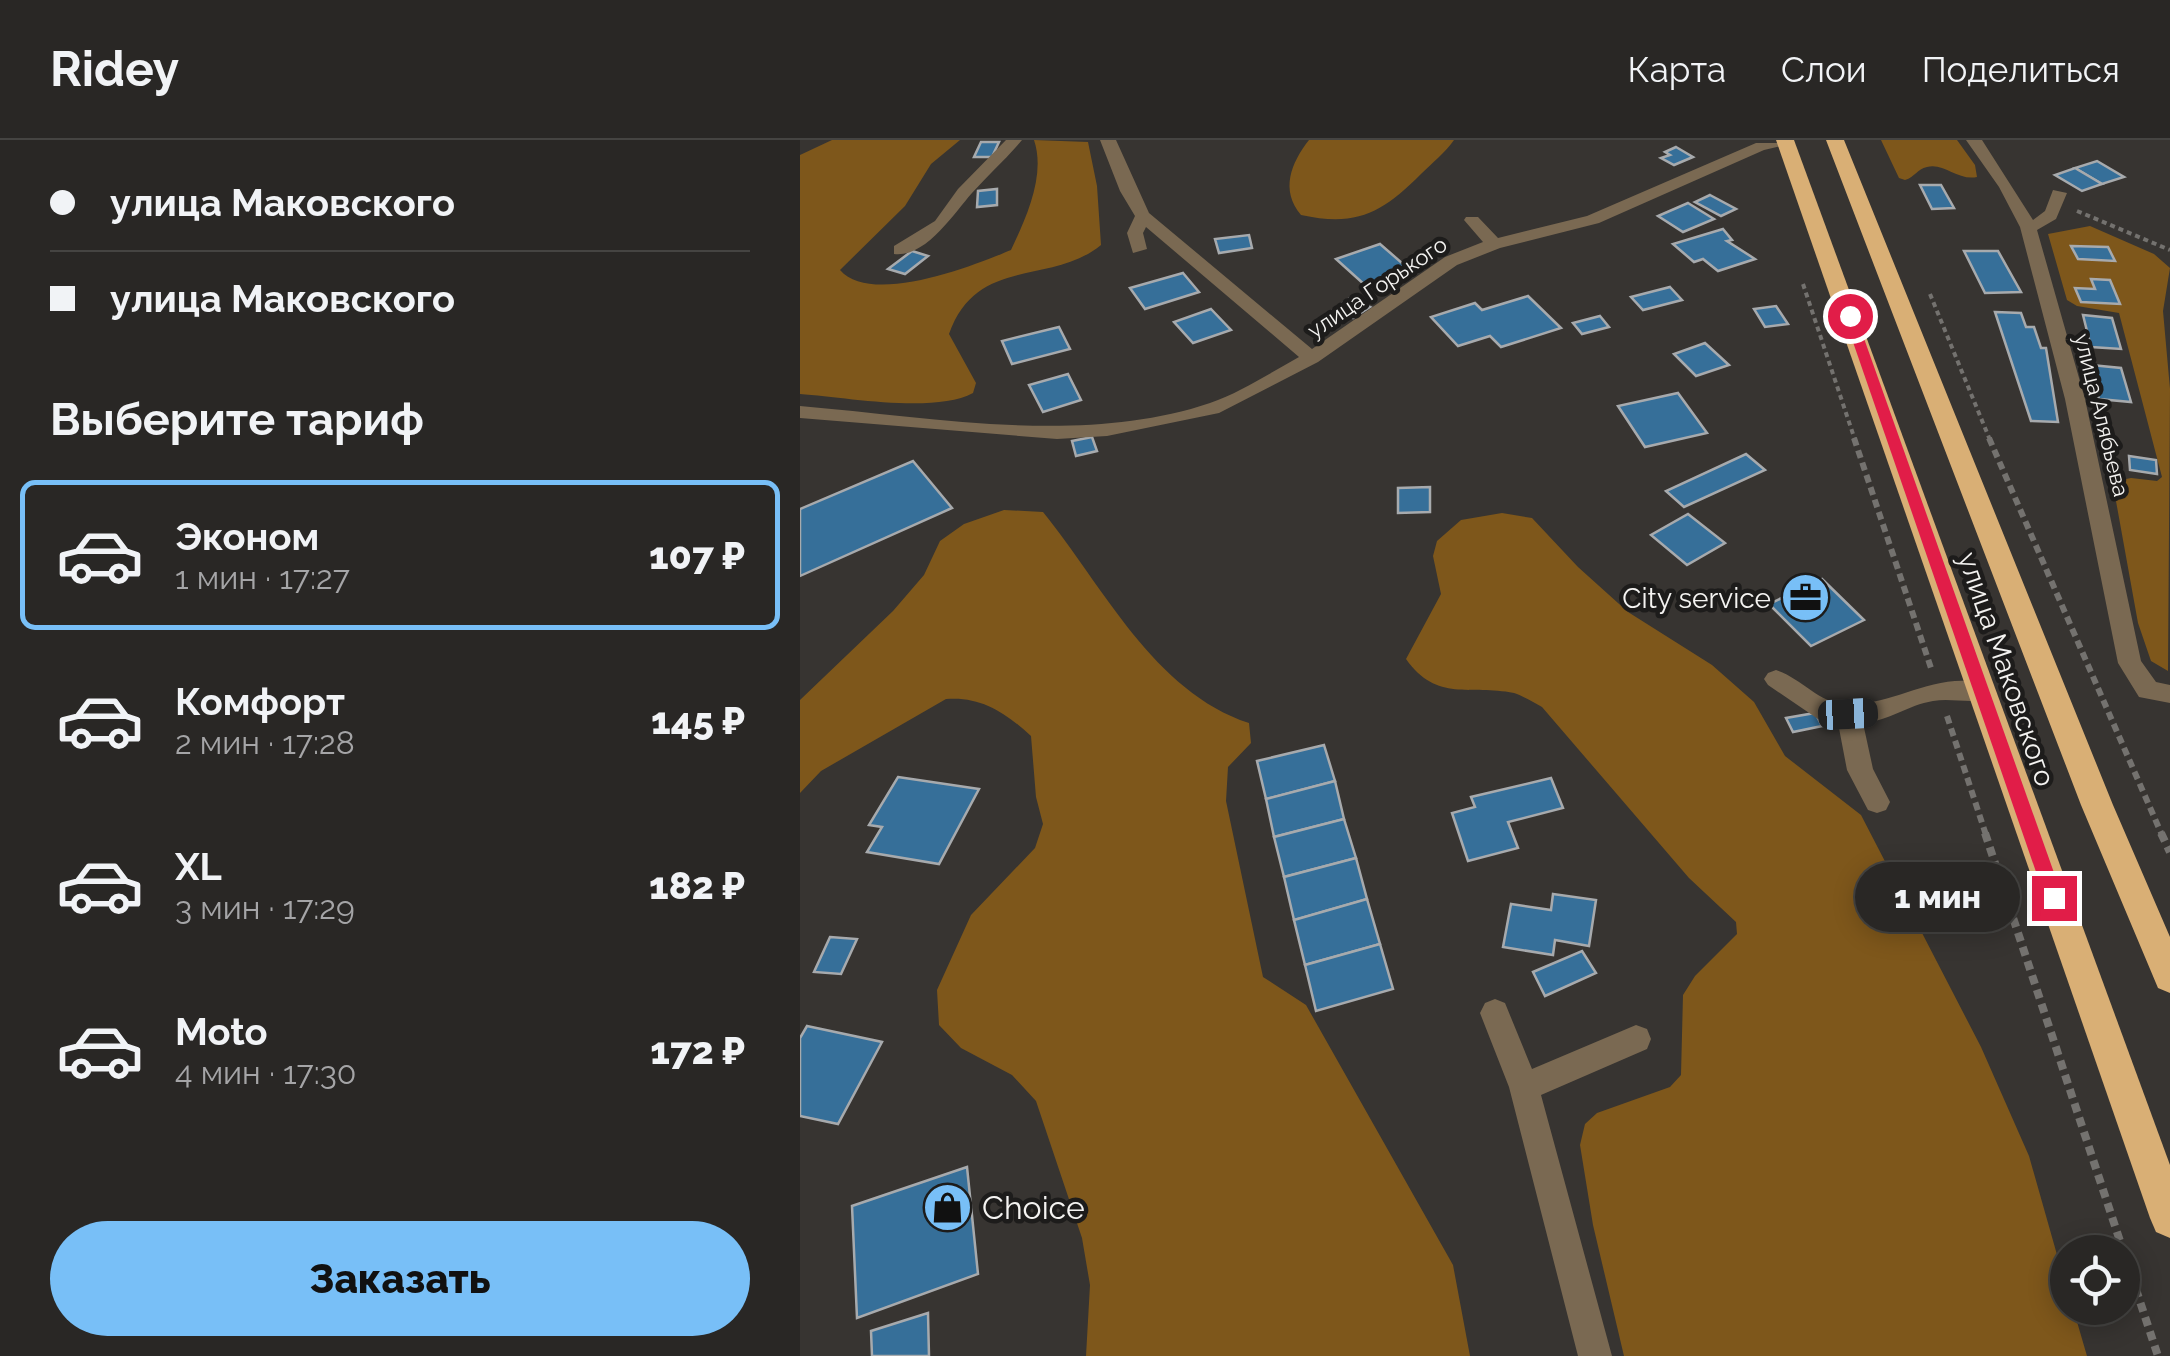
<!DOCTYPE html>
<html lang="ru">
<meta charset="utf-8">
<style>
:root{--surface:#292725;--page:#353332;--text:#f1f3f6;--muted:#a5a5a7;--line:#454442;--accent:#78bff7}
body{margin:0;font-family:Raleway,sans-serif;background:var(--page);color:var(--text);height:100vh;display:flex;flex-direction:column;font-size:38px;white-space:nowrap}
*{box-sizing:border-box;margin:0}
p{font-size:32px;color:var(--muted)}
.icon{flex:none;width:55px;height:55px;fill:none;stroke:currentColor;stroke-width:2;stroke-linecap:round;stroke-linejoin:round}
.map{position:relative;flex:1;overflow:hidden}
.details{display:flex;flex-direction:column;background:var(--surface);width:800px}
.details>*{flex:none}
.hud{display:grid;align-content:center;height:220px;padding:0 50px;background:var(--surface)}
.buttons{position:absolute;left:1250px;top:1095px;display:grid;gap:20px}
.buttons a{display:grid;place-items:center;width:90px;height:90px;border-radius:50%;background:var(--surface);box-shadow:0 5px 25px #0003,0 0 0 2px var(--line);font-size:50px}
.end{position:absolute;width:45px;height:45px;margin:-22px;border:12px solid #e11d48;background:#fff;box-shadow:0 0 0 5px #fff}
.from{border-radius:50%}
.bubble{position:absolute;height:70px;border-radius:35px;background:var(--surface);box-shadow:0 5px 25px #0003,0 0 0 2px var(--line);font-size:32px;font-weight:800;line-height:70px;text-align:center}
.car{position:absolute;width:30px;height:60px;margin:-30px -15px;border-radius:12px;box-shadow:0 0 8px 2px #0007;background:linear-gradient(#222 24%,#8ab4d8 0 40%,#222 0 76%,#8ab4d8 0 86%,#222 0)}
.hud b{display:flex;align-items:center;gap:35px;height:95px;font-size:38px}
.hud b+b{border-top:2px solid var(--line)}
.hud i{width:25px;height:25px;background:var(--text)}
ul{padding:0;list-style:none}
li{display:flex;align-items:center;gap:30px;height:150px;margin:0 20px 15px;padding:0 30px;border:5px solid transparent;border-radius:15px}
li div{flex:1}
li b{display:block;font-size:38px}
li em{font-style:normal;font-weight:800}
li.active{border-color:var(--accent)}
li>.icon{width:90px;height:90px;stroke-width:1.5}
h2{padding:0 50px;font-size:45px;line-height:120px}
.action{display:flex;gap:20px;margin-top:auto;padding:20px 50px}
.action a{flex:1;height:115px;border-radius:60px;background:var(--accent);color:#111;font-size:40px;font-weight:800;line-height:115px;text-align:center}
header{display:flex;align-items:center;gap:60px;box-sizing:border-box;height:140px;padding:0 50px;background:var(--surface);border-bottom:2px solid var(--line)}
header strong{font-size:48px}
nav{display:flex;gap:55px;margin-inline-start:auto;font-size:35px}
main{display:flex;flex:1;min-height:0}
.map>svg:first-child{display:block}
</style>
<header>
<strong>Ridey</strong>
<nav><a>Карта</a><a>Слои</a><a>Поделиться</a></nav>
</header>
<main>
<section class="details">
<div class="hud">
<b><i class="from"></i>улица Маковского</b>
<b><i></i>улица Маковского</b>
</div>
<h2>Выберите тариф</h2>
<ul>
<li class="active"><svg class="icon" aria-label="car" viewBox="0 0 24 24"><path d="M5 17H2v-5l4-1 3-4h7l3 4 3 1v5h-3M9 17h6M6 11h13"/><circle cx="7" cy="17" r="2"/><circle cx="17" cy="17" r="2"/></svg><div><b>Эконом</b><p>1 мин · 17:27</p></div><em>107 ₽</em></li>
<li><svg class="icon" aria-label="car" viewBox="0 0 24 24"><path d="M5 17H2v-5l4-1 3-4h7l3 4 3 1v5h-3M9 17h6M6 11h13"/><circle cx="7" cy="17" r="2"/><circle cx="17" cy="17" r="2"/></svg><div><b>Комфорт</b><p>2 мин · 17:28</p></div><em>145 ₽</em></li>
<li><svg class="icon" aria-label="car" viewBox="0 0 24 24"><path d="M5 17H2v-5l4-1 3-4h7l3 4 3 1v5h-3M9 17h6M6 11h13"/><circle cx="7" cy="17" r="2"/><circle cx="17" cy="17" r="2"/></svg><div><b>XL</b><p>3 мин · 17:29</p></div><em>182 ₽</em></li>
<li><svg class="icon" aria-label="car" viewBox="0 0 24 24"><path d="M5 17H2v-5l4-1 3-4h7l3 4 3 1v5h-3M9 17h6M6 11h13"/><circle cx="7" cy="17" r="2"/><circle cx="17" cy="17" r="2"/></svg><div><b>Moto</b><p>4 мин · 17:30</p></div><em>172 ₽</em></li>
</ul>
<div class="action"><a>Заказать</a></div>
</section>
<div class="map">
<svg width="1370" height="1216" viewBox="0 0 1370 1216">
<rect width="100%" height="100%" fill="#373431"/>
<g fill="#7e571b">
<path d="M32 0H160L131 24 105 66 40 130C71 166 173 126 211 110 226 78 246 35 234 0L288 2 297 46 301 105C251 146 177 115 149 194L176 243 173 253C134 274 45 257 0 254V15Z"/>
<path d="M509 0H654C645 13 632 23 621 34 582 73 557 87 501 75 480 50 491 23 509 0Z"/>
<path d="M1081 0H1157L1175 25 1177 37C1158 41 1143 22 1127 27 1117 29 1115 37 1105 40L1099 38Z"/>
<path d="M1290 86 1354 114 1370 128 1363 171 1370 249 1368 531 1351 521 1338 483 1314 350 1316 341 1331 338 1357 341 1362 337 1319 173 1277 166 1267 160 1248 94Z"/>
<path d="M204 370 243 372C303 446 354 552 449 583L451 603 428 627 426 661 463 837 506 865 653 1125 670 1216H286L290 1145 282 1098 236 961 212 935 161 908 139 885 137 850 171 775 235 708 243 684 236 657 231 596C206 573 181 556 146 559L21 631 0 653V560L93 471 124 435 140 401 164 384Z"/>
<path d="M702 373 732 378 778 427 828 472 912 525 954 562 985 616 1061 675 1181 907 1229 1016 1267 1150 1268 1168H1273L1287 1216H824L793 1085 780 1005 785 984 797 973 870 947 881 935 883 855 895 836 937 794 936 782 889 738 742 567C733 562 723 556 714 553 670 544 637 563 606 519L641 454 633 416 637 401 661 380Z"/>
</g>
<g fill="#366f99" stroke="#a7aaad" stroke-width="2.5">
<path d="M181 2H199L192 17H174Z"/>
<path d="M876 7 893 17 874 25 861 18 870 15 865 12Z"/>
<path d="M1297 21 1324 37 1302 44 1275 28Z"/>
<path d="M1275 28 1302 44 1282 51 1255 35Z"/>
<path d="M1120 45H1141L1154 68 1132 69Z"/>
<path d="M197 49V65L177 67 178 51Z"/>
<path d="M910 55 936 69 921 76 895 62Z"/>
<path d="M888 63 914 79 883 92 858 76Z"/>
<path d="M923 89 932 100 927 101 955 119 918 131 903 119 894 122 873 104Z"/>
<path d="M449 95 452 108 419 113 415 99Z"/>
<path d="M580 104 610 130 566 146 536 119Z"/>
<path d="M1271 106 1308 107 1315 121 1278 119Z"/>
<path d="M112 111 128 116 105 134 88 129Z"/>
<path d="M1164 111H1198L1221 152 1185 153Z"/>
<path d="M383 133 399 152 345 169 330 148Z"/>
<path d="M1291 139 1310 140 1320 164 1281 162 1275 148 1295 149Z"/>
<path d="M870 147 882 160 843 170 831 157Z"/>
<path d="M728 156 761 188 701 207 690 196 658 206 631 177 675 163 682 170Z"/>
<path d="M550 158 570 167 553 178 534 169Z"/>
<path d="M976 166 988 184 965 187 954 169Z"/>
<path d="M411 169 431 190 393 203 374 182Z"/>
<path d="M1195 172 1221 173 1226 187H1234L1241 208H1246L1258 282 1231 281Z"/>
<path d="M1283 175 1312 178 1321 209 1291 207Z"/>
<path d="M800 176 809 187 782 194 773 183Z"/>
<path d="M259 187 270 209 212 224 202 201Z"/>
<path d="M905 203 929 225 896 236 874 214Z"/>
<path d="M1291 225 1321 228 1331 262 1299 259Z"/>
<path d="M268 234 281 260 243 272 229 245Z"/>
<path d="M878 253 907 293 845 307 818 266Z"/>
<path d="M292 297 297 311 276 316 272 301Z"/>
<path d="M946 314 965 330 884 367 866 351Z"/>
<path d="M1329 316 1356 320 1357 334 1330 330Z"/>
<path d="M113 321 152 368 0 436V369Z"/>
<path d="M630 347V372L598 373V348Z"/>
<path d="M888 374 925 403 887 425 851 395Z"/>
<path d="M1022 439 1064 480 1011 506 969 464Z"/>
<path d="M1015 573 1022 586 993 592 986 578Z"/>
<path d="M524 605 535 641 466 659 457 621Z"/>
<path d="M98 637 179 649 139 724 67 712 82 687 69 685Z"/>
<path d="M751 638 763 668 708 682 718 708 668 721 652 673 675 667 671 657Z"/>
<path d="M535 641 544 679 474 697 466 659Z"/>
<path d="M544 679 556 718 484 737 474 697Z"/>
<path d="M556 718 567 759 494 780 484 737Z"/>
<path d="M753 754 796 760 789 806 755 800 753 815 703 807 711 764 751 770Z"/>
<path d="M567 759 580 804 505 825 494 780Z"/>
<path d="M30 797 57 799 41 834 14 832Z"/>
<path d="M580 804 593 849 516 871 505 825Z"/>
<path d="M782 811 796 833 745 856 733 832Z"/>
<path d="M7 886 82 902 38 984 0 976V898Z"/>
<path d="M167 1027 178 1134 57 1178 52 1066Z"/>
<path d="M128 1173 129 1216H72L71 1191Z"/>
</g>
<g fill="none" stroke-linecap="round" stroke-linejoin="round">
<g stroke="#74726f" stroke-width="4" stroke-dasharray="5 4" stroke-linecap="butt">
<path d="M1277 71 1370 110"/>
<path d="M1003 144 1055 300"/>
<path d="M1130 154 1190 300"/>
</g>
<g stroke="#74726f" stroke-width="6" stroke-dasharray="8 5" stroke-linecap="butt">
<path d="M1054 298 1132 531"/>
<path d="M1189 298 1362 695"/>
<path d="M1147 576 1186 695"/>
</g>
<g stroke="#74726f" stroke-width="8" stroke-dasharray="9 6" stroke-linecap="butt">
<path d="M1185 693 1358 1216"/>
<path d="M1361 693 1370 712"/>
</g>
<g fill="#7a6952" fill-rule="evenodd">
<path d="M206 0H222C206 19 188 35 172 53 154 73 126 118 94 114V106L135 81 158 49Z"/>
<path d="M300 0H316L349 73 512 209 645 117 683 102 664 80 666 77H678L698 98 787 76 956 3H994L964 10 799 83 700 108 657 125 518 222 419 273 307 296 257 299 0 278V266C131 277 283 306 410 263 441 252 470 233 499 217L346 87 343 93 347 109 333 113 327 93 335 76 320 51Z"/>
<path d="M1166 0H1182L1233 80 1245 71 1253 50 1267 53 1256 79 1237 90 1285 259 1341 521 1356 542 1370 545V563L1339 557 1318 523 1265 259 1220 87 1199 47Z"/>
<path d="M976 530C1001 538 1019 563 1045 564 1096 567 1136 528 1190 545L1193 552 1190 559C1171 564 1152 558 1133 561 1108 565 1089 581 1063 583L1073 629 1090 662 1086 670 1077 673 1068 670 1047 630 1038 583 1018 579 968 545 964 539 968 533Z"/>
<path d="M695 859 705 863 732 929 836 885 847 889 851 899 847 909 741 955 812 1216H778L709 947 680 873 685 863Z"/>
</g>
<g fill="#d9af75" fill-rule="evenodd">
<path d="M976 0H994L1370 1025V1098L1356 1092 1350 1078Z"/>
<path d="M1026 0H1044L1313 665 1370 797V853L1358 848 1281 665Z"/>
</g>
</g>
<path fill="#e11d48" d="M1050 172 1056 176 1263 758 1254 766 1245 758 1044 176Z"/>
<defs>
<symbol id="office-disc" viewBox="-11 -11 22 22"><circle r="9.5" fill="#78bff7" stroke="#1d1c1b"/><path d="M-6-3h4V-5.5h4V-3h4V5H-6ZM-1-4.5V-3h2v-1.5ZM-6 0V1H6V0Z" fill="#111"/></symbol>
<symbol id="shop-disc" viewBox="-11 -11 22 22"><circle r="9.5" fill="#78bff7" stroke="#1d1c1b"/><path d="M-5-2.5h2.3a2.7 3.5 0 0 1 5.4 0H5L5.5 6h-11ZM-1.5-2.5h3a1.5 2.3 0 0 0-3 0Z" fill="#111"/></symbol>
</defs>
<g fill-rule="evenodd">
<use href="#office-disc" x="978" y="430" width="55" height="55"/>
<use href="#shop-disc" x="120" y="1040" width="55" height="55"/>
</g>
<g text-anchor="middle" stroke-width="9" stroke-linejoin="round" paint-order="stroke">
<g font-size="22" fill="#f4f3f1" stroke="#1d1c1b">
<text transform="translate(577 147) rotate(-34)" y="8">улица Горького</text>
<text transform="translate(1302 275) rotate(76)" y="8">улица Алябьева</text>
</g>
<g font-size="28" fill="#f4f3f1" stroke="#1d1c1b" text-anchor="end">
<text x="971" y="468">City service</text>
</g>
<g font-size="28" fill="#f4f3f1" stroke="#1d1c1b">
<text transform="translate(1207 529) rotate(71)" y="10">улица Маковского</text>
</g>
<g font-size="32" fill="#f4f3f1" stroke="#1d1c1b" text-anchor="start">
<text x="182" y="1079">Choice</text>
</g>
</g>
</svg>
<div class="buttons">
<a><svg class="icon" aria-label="locate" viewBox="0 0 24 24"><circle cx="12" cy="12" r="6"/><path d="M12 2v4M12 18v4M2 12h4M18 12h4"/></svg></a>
</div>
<i class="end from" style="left:1050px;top:176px"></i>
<i class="end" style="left:1254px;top:758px"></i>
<div class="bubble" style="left:1055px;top:722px;width:165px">1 мин</div>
<i class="car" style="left:1048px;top:574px;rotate:87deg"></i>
</div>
</main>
